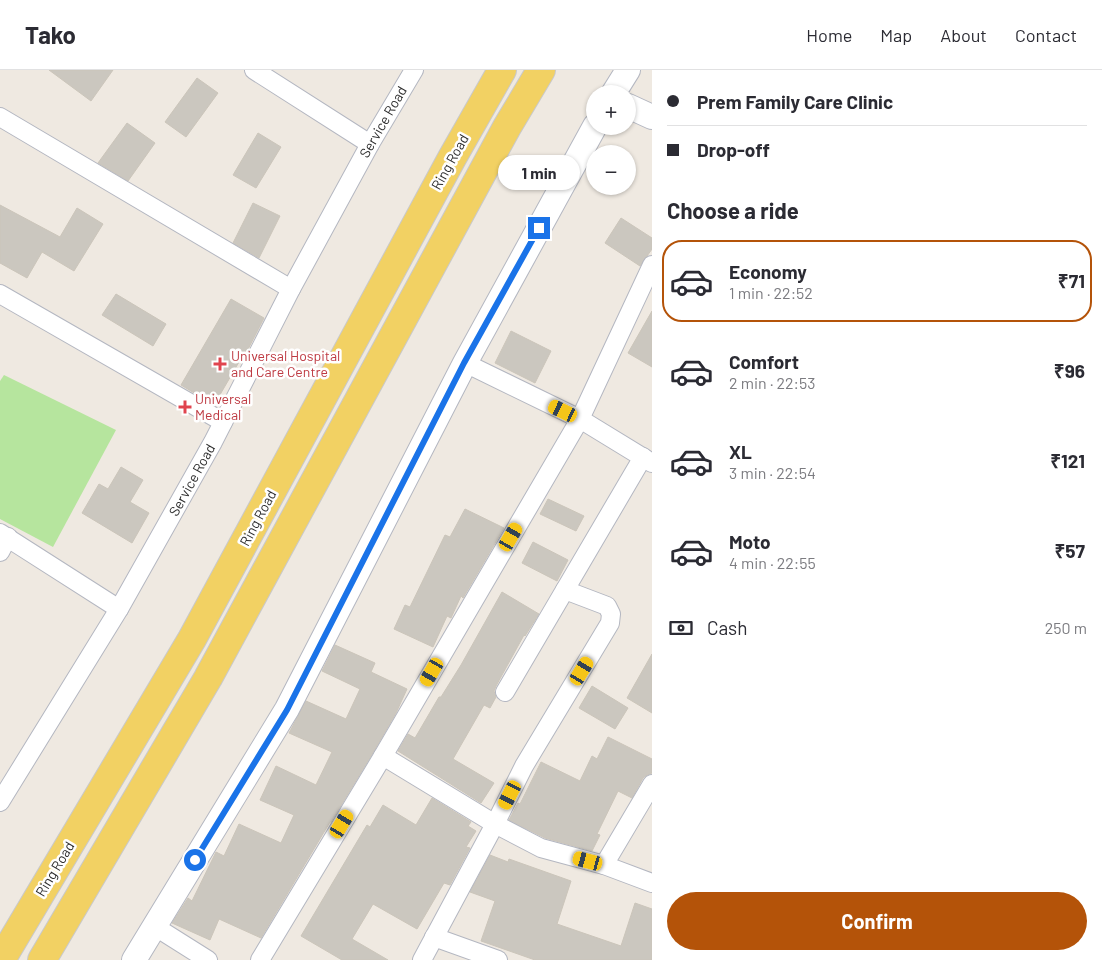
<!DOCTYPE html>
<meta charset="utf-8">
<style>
:root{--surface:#fff;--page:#f2f2f3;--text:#2b2b33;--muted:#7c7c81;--line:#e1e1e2;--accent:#b45309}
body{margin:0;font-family:Barlow,sans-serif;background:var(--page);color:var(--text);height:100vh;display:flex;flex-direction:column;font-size:19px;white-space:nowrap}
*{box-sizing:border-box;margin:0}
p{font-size:16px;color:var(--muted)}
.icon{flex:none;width:28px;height:28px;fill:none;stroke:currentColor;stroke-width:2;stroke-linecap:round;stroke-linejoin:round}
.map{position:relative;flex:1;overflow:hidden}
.sheet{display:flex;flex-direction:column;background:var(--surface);width:450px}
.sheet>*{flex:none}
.guide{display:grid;align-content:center;height:110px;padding:0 15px;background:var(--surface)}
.tools{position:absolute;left:586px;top:15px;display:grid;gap:10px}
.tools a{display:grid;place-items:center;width:50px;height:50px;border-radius:50%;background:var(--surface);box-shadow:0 1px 4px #0004;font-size:25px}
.end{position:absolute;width:22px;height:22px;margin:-11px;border:6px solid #1a73e8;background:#fff;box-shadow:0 0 0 2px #fff}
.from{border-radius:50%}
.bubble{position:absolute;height:35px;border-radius:18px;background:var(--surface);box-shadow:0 1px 4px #0004;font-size:16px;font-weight:700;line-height:35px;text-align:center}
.car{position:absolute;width:15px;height:30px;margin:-15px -8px;border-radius:6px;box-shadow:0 0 4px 1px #0007;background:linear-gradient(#f5c518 24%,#345 0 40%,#f5c518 0 76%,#345 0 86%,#f5c518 0)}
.guide b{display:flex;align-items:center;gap:18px;height:48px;font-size:19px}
.guide b+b{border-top:1px solid var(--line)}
.guide i{width:12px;height:12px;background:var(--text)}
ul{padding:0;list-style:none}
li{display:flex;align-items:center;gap:15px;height:82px;margin:0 10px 8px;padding:0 5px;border:2px solid transparent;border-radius:20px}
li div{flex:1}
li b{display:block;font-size:19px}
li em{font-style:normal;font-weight:700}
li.selected{border-color:var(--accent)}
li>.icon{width:45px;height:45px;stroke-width:1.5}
h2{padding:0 15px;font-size:22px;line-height:60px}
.pay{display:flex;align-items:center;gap:12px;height:55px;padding:0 15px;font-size:19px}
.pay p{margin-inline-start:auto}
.primary-button{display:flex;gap:10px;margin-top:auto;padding:10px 15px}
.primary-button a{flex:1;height:58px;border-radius:30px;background:var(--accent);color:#fff;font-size:20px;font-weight:700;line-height:58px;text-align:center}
header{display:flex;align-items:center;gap:30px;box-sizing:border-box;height:70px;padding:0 25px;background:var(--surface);border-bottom:1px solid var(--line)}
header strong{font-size:24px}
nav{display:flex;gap:28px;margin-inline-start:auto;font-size:18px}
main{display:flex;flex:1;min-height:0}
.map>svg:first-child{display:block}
</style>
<header>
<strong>Tako</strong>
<nav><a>Home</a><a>Map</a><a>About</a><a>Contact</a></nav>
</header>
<main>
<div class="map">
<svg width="652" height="890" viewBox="0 0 652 890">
<rect width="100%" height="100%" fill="#efe9e1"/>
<path fill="#b6e59e" d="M4 305 116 360 53 477 0 449V311Z"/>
<g fill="#cbc7bf" stroke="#cbc5ba">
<path d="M49 0H113L91 31Z"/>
<path d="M197 8 218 23 186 67 165 52Z"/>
<path d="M127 53 155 73 128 111 98 93Z"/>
<path d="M258 63 281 77 256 118 233 105Z"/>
<path d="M253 133 280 146 259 188 233 173Z"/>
<path d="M0 135 60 167 77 138 103 154 74 201 42 182 27 208 0 193Z"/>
<path d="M621 148 652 168V179L640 196 605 173Z"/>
<path d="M116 224 166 254 153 276 102 245Z"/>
<path d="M231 229 264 248 241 293 239 292 214 335 181 315Z"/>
<path d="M652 241V297L628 283Z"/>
<path d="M511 261 551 281 535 313 495 293Z"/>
<path d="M121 397 143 410 130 432 149 443 132 473 82 443 99 414 108 419Z"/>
<path d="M548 429 584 446 576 461 540 444Z"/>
<path d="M465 439 504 458 463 528 461 526 451 548 447 546 433 577 394 559 405 535 410 537 445 465 450 467Z"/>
<path d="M533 472 568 490 557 511 522 493Z"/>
<path d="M502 522 539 544 525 566 524 565 496 616 494 621 496 627 490 638 484 635 453 689 494 713 481 733 398 681 408 664 415 668 439 627H441L461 595Z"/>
<path d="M335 575 375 593 371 602 407 619 396 643 374 681 331 752H330L261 868 219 849 210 870 172 853 188 828 192 831 216 782 224 786 239 754 281 773 294 745 260 730 276 696 316 715 332 682 289 663 306 631 346 649 360 619 322 601Z"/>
<path d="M652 584V643L627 628Z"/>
<path d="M592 616 628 638 615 659 579 638Z"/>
<path d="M608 667 652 689V703L647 705 643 708 632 728 618 721 597 764 600 765 592 781 545 768 509 750 518 733 520 734 541 692 580 711 592 686 597 689Z"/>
<path d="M432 728 471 752 468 756 476 761 466 777 470 778 450 815 444 813 417 859 373 834 352 869 388 890H342L301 866 367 755 370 757 383 735 416 755Z"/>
<path d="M490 785 508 792 509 789 571 811 557 854 621 876 635 833 652 839V890H535L481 871 495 831 470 822Z"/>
</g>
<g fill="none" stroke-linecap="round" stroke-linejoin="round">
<defs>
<g id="street">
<path d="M254 0 370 74"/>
<path d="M0 47 291 219"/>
<path d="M0 224 223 352"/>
<path d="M652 393 580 349 652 195"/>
<path d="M0 463 119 539"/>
<path d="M0 482 8 467"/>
<path d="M565 520 607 536 611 544 610 553 524 696 495 754 541 778 604 795"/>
<path d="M505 622 643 387"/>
<path d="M383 686 495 754 422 890"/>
<path d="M652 714 604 795 652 813"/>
<path d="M0 732 119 539 213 372 291 219 370 74 414 0"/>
<path d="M154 856 208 890"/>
<path d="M434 867 498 890"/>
<path d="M260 890 383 686 580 349 465 293"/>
</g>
<g id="secondary">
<path d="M613 24 628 0"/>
<path d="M628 36 652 47"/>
<path d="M134 890 287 639 465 293 595 56"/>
</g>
<g id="primary">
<path d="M1 890 192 569 452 88 502 0"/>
<path d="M42 890 208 608 507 57 541 0"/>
</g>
</defs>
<use href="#street" stroke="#b4b7c1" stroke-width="20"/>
<use href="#secondary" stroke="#b4b7c1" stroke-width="26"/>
<use href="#primary" stroke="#c9c9c9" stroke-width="30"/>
<use href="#street" stroke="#fff" stroke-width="18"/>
<use href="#secondary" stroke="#fff" stroke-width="24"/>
<use href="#primary" stroke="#f2d163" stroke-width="28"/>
</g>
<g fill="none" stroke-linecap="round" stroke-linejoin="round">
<path stroke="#1a73e8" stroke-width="6" d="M195 790 287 640 464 293 539 158"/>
</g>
<g fill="#e0444e" stroke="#fff" stroke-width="2">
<path d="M217.5 286.5h5v5h5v5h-5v5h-5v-5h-5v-5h5z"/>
<path d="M182.5 329.5h5v5h5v5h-5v5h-5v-5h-5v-5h5z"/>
</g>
<g text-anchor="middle" stroke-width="5" stroke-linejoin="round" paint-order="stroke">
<g font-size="14" fill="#2e2e2e" stroke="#fff">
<text transform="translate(383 52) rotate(-60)" y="5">Service Road</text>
<text transform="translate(450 92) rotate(-61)" y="5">Ring Road</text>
<text transform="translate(192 410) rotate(-61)" y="5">Service Road</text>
<text transform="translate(258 448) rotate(-62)" y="5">Ring Road</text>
<text transform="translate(55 799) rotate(-59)" y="5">Ring Road</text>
</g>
<g font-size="14" fill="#be3a42" stroke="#fff" text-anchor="start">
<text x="231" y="291">Universal Hospital<tspan x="231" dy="16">and Care Centre</tspan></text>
<text x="195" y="334">Universal<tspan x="195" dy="16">Medical</tspan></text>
</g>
</g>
</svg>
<div class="tools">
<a>+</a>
<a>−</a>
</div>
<i class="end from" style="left:195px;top:790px"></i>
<i class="end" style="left:539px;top:158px"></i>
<div class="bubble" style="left:498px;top:85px;width:82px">1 min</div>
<i class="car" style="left:563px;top:341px;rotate:296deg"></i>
<i class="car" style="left:511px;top:467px;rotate:30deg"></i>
<i class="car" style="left:582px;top:601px;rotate:31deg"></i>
<i class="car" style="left:432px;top:602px;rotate:210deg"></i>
<i class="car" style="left:510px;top:725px;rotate:207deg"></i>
<i class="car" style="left:342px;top:754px;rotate:31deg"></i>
<i class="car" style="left:588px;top:791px;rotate:285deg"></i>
</div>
<section class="sheet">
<div class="guide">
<b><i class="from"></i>Prem Family Care Clinic</b>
<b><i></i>Drop-off</b>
</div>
<h2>Choose a ride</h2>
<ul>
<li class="selected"><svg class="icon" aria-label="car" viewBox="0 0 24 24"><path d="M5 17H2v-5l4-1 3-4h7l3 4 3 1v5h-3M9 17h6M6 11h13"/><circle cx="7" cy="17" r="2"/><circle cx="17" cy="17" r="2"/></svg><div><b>Economy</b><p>1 min · 22:52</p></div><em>₹71</em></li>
<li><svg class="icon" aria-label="car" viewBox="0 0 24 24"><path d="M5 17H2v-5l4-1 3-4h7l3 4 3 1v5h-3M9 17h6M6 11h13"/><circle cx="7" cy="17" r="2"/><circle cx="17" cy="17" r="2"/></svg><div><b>Comfort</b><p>2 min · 22:53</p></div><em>₹96</em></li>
<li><svg class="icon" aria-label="car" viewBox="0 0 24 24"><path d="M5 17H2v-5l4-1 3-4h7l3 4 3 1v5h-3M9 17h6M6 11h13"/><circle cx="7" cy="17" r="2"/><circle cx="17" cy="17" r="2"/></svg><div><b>XL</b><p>3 min · 22:54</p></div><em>₹121</em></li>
<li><svg class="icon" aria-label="car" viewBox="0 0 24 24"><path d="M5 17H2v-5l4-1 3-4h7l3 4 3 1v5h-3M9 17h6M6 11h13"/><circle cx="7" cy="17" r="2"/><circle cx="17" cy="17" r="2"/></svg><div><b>Moto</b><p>4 min · 22:55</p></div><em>₹57</em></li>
</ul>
<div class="pay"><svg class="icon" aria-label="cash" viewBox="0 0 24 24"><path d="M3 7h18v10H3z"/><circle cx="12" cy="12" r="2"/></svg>Cash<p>250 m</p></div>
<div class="primary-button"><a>Confirm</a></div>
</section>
</main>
